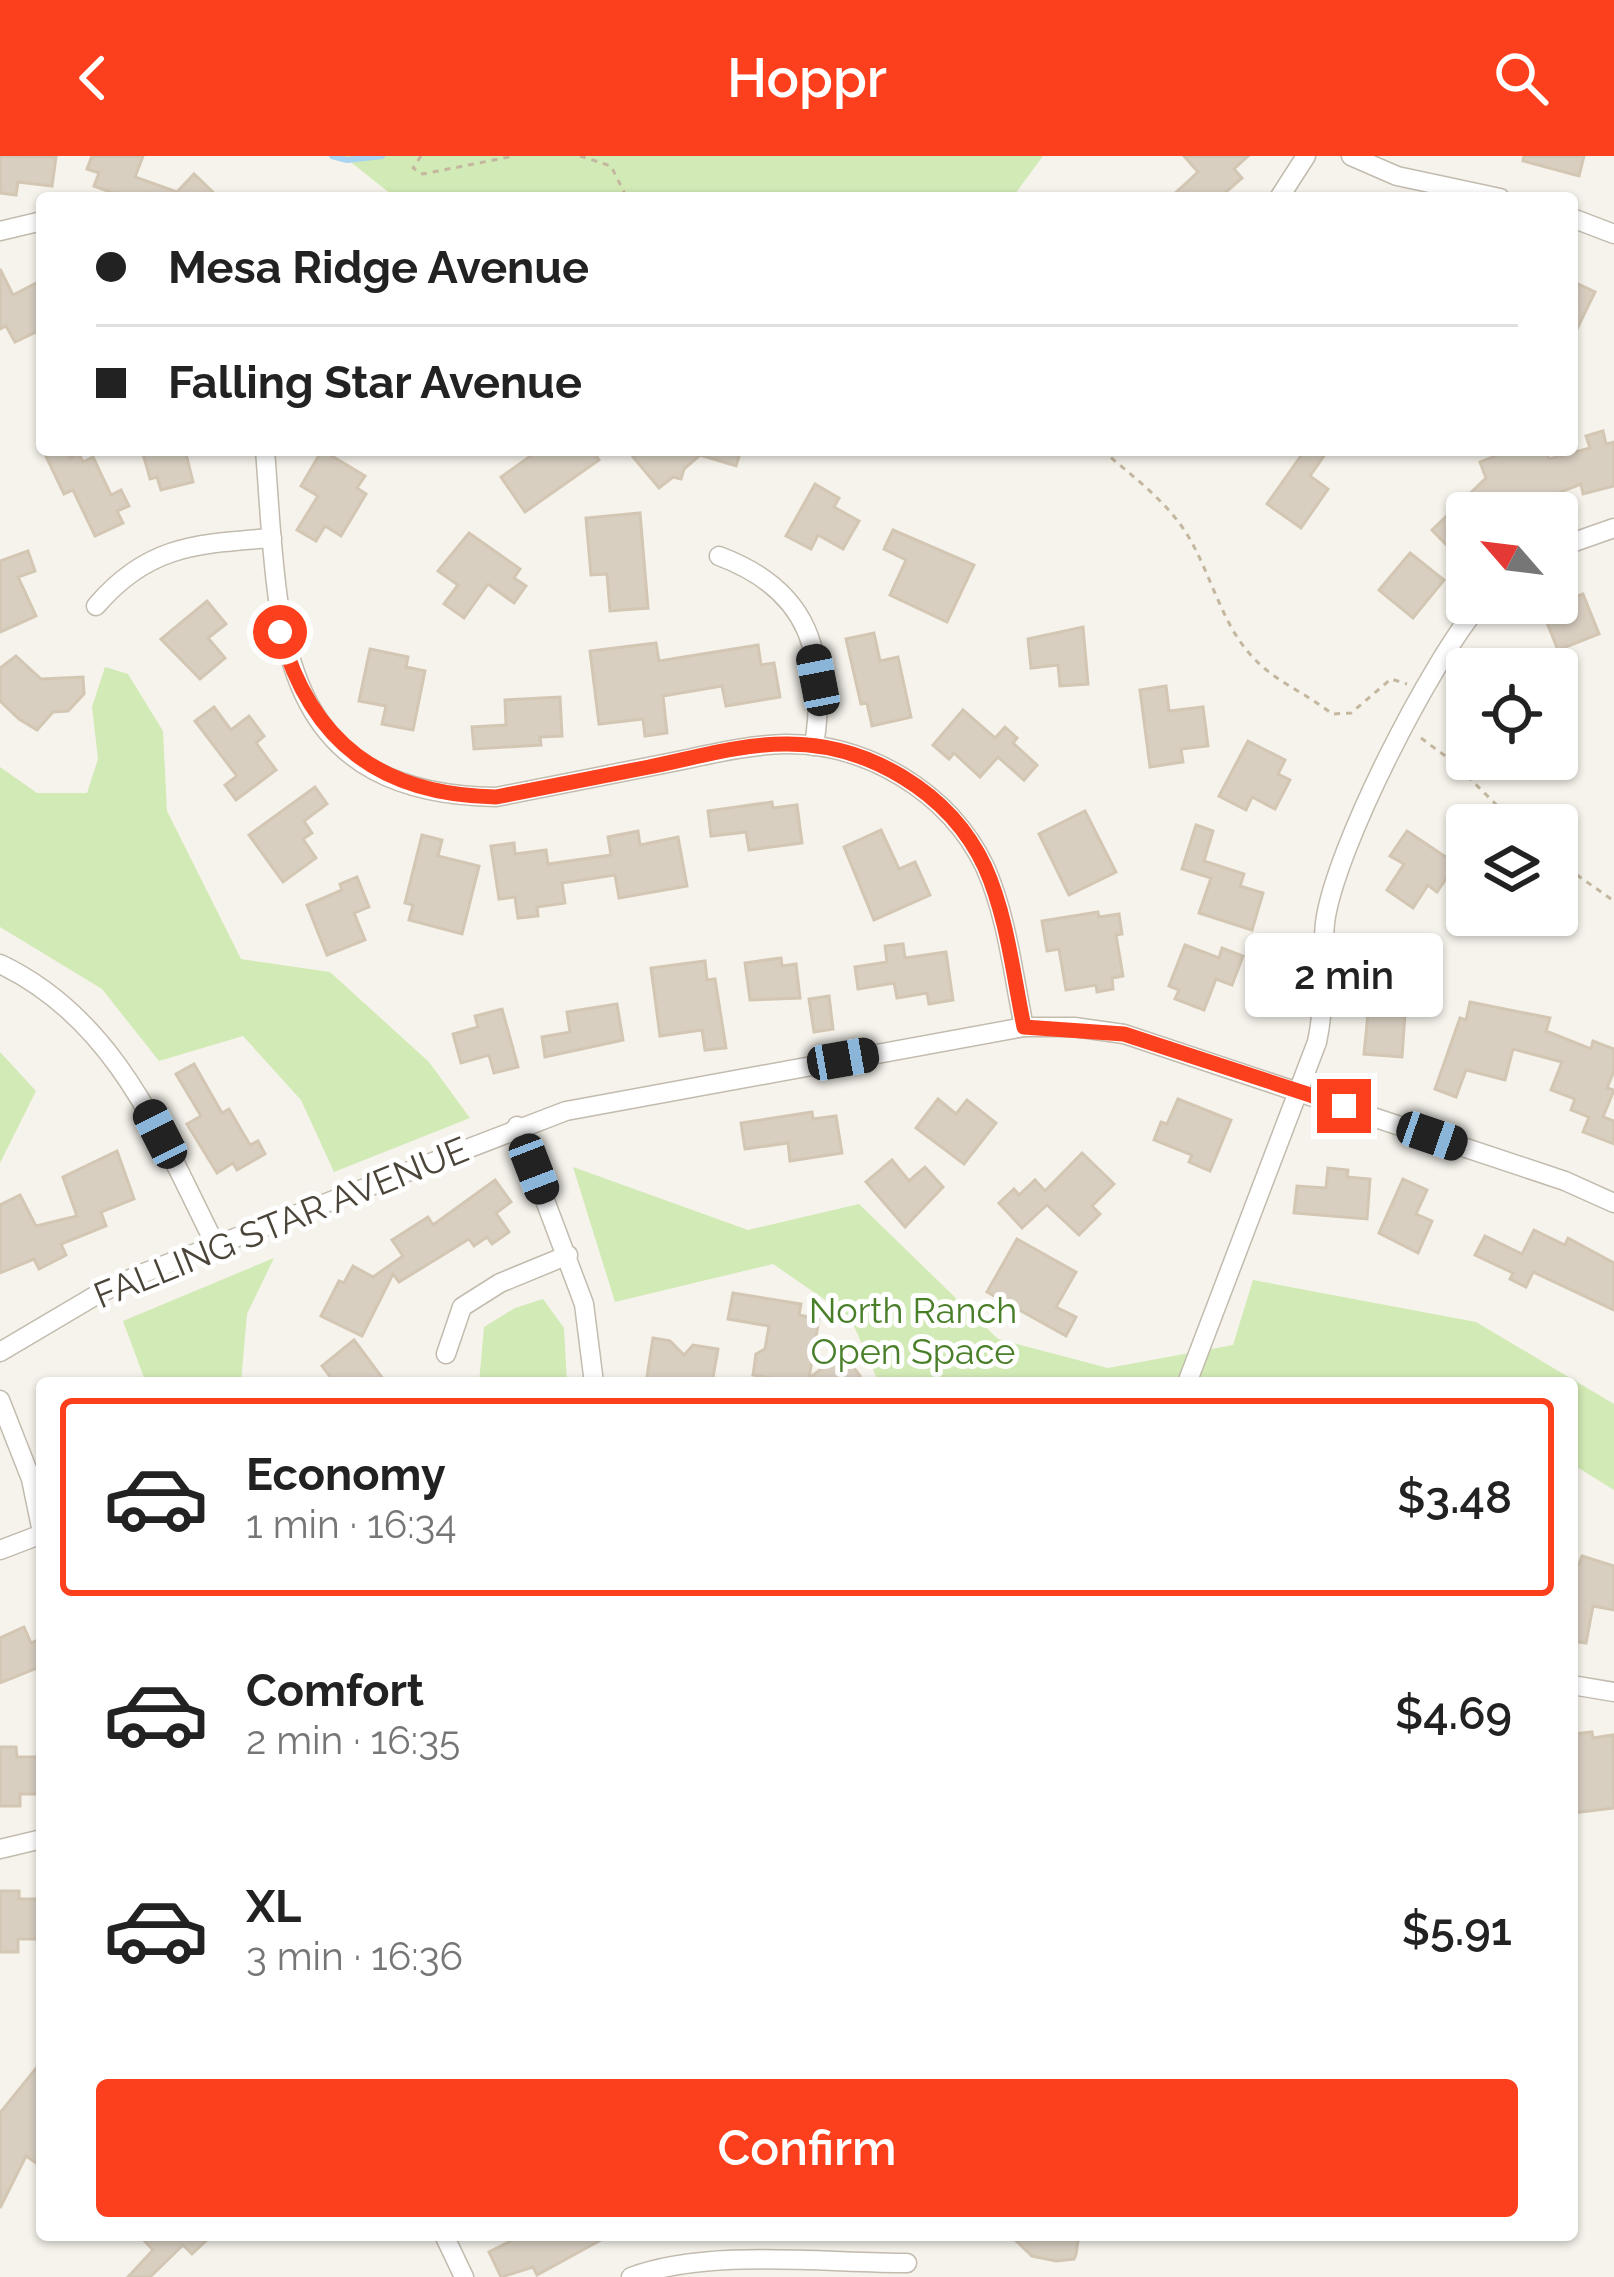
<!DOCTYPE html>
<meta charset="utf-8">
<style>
:root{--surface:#fff;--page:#f6f6f6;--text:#222;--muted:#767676;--line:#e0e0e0;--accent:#fc3f1d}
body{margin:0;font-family:Raleway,sans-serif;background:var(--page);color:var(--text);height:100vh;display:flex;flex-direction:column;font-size:45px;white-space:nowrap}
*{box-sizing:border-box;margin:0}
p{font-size:39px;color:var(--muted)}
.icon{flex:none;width:66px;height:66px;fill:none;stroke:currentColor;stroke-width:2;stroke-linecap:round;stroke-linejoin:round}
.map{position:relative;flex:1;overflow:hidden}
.side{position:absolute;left:36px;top:1221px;width:1542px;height:864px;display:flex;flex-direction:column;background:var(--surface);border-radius:12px;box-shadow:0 3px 9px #0004}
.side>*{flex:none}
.guide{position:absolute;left:36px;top:36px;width:1542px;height:264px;border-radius:12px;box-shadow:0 3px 9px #0004;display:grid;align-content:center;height:264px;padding:0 60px;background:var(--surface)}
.needle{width:78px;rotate:298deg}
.buttons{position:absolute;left:1446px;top:336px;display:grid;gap:24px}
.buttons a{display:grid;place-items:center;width:132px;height:132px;border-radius:12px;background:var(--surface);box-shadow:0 3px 9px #0004;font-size:60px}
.end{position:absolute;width:54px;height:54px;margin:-27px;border:15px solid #fc3f1d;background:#fff;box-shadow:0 0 0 6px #fff}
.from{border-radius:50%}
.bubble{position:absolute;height:84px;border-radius:12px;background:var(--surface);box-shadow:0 3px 9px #0004;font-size:39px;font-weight:600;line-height:84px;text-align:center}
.car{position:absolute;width:36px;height:72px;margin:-36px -18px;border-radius:15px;box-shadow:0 0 9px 3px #0007;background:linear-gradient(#222 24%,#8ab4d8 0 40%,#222 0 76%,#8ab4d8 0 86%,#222 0)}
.guide b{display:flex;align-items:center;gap:42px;height:114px;font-size:45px}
.guide b+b{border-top:3px solid var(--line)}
.guide i{width:30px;height:30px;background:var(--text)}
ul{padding:21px 0 0;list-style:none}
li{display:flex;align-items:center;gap:36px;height:198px;margin:0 24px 18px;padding:0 36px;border:6px solid transparent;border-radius:12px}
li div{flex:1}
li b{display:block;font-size:45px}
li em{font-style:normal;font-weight:600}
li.on{border-color:var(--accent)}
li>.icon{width:108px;height:108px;stroke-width:1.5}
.primary-button{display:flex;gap:24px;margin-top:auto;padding:24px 60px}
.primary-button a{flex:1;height:138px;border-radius:12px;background:var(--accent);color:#fff;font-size:48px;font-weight:600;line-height:138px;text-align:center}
header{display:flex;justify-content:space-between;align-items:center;height:156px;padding:0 60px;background:var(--accent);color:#fff;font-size:54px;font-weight:600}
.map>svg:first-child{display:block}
</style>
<header><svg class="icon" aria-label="back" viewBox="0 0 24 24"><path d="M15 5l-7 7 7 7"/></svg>Hoppr<svg class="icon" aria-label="search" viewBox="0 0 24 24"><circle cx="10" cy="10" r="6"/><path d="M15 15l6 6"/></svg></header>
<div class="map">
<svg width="1614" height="2121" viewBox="0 0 1614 2121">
<rect width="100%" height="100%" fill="#f6f3ec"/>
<g fill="#d2eab5">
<path d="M343 0H1043L1012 42H396Z"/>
<path d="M105 511 128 518 163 575 167 655 241 803 330 816 429 906 470 962 334 1016 301 944 243 880 159 905 102 833 0 771V611L37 637H87L98 603 92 551Z"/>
<path d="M0 896 36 935 0 1007Z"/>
<path d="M573 1011 748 1074 859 1048 998 1183 1108 1212 1233 1189 1253 1124 1476 1166 1614 1248V1334L1572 1308V1227H879L850 1161 773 1108 615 1146Z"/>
<path d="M274 1102 247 1158 241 1227H146L123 1165Z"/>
<path d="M543 1143 564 1172 567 1227H479L484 1171 515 1152Z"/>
</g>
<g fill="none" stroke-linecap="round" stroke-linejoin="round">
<path stroke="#a9d4f2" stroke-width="6" d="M332 0 347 4 382 0"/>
</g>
<g fill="#d8cfc1" stroke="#d3c7b4" stroke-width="3">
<path d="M0 0 56 1 52 30 18 26 16 39 0 37Z"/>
<path d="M92 0H143L135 21 177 36 194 18 219 42H127L94 30 99 17 87 13Z"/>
<path d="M1184 0H1248L1234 13 1242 22 1219 42H1170L1198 16Z"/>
<path d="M1524 0H1584L1579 20 1523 5Z"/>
<path d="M0 113 13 139 42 124V173L15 186 6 170 0 173Z"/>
<path d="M1572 125 1595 136 1572 183Z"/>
<path d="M1603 275 1606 288 1614 286V330L1583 338 1581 328 1537 345 1542 357H1467V410L1432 374 1486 322 1480 306 1498 299 1496 294H1545L1549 303 1590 292 1586 280Z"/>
<path d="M43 294H66L70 302 79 298 83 306 93 301 111 339 121 334 129 350 117 355 123 367 95 380 73 334 64 338Z"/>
<path d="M142 294H185L193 326 161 334 157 321 150 323Z"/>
<path d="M322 294 365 320 357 332 366 338 341 380 325 370 316 385 297 374 318 340 301 330Z"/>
<path d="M539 294H592L599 304 525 356 501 321Z"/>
<path d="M641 294H741L736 310 700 299 684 313 681 323 673 321 659 332 633 301Z"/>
<path d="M1305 294H1328L1310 320 1328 333 1301 372 1267 348Z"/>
<path d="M815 328 839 342 834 351 859 365 843 393 818 379 811 393 786 380Z"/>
<path d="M640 357 648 452 610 455 607 418 591 419 586 362Z"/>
<path d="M893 374 974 409 947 466 890 439 906 404 884 393Z"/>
<path d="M469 377 520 413 514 422 526 430 514 447 488 428 464 462 444 448 458 429 438 415Z"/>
<path d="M28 395 35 415 18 421 36 460 0 476V405Z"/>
<path d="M1410 397 1444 424 1413 462 1379 434Z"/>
<path d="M1583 438 1599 478 1558 494 1542 454Z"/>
<path d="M207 445 226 468 208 482 225 502 200 523 161 483Z"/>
<path d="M1083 471 1088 528 1060 530 1058 509 1031 512 1028 483Z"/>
<path d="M874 477 880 505 898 501 911 561 872 570 867 547 861 548 846 483Z"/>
<path d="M656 487 659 505 758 489 761 509 774 507 780 541 726 550 722 530 663 540 667 577 645 580 643 563 599 568 590 495Z"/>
<path d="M370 493 408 501 406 511 425 515 413 574 382 568 386 550 359 545Z"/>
<path d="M16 500 41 523 83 521 84 538 68 555 53 556 37 574 19 563 0 545V512Z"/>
<path d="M1166 530 1169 555 1203 551 1208 590 1181 593 1183 606 1150 611 1140 534Z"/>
<path d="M560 541 562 580 540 581 541 589 474 593 472 571 506 569 505 544Z"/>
<path d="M214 551 231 574 249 560 264 580 256 587 276 614 236 644 225 629 237 620 195 565Z"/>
<path d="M963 554 995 582 1005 571 1017 582 1013 587 1037 609 1024 624 998 601 980 621 954 597 949 603 933 589Z"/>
<path d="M1248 585 1285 604 1278 618 1290 624 1275 653 1252 641 1246 654 1219 640Z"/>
<path d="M315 631 327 648 304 665 312 677 303 683 316 702 283 726 249 679Z"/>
<path d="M772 646 773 652 797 649 802 687 749 694 746 676 711 680 708 655Z"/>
<path d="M1085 655 1116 716 1069 739 1039 678Z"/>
<path d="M1196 669 1213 675 1204 705 1244 718 1240 730 1263 737 1252 774 1199 757 1211 722 1182 713Z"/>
<path d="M881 674 899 713 915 706 930 739 874 764 844 691Z"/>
<path d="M638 675 640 689 678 681 687 730 619 742 615 719 562 727 565 747 537 751 538 760 518 762 515 741 499 743 491 690 514 687 515 698 546 694 548 708 611 699 608 681Z"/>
<path d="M1407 675 1456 708 1437 736 1428 729 1413 752 1387 734 1404 708 1390 700Z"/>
<path d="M422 679 442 684 438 700 479 710 462 778 409 764 413 749 405 747Z"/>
<path d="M357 721 369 751 354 757 365 784 327 799 307 749 342 734 340 728Z"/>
<path d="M1098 756 1099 761 1119 758 1122 778 1116 779 1123 820 1112 822 1113 833 1097 836 1096 829 1066 834 1059 793 1047 795 1042 765Z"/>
<path d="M903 788 905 802 946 796 953 844 929 848 927 837 897 842 894 827 858 833 855 811 887 806 885 790Z"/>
<path d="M1185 789 1219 802 1222 792 1243 800 1232 829 1216 823 1204 854 1175 843 1179 834 1169 830Z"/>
<path d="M781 802 782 810 796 808 800 842 750 844 745 807Z"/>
<path d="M705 805 707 824 715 823 726 892 705 894 702 874 660 880 651 812Z"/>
<path d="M1385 805 1407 807 1404 840 1422 842 1420 859 1405 858 1402 901 1364 898 1369 847 1382 849Z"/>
<path d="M829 840 833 873 814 876 809 843Z"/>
<path d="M1470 846 1550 862 1546 875 1591 893 1593 885 1614 893V915L1607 932 1614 934 1603 961 1614 965V988L1583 976 1589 961 1571 954 1575 943 1551 934 1562 906 1513 893 1505 924 1466 914 1456 941 1435 933 1460 862 1466 864Z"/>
<path d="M617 848 623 884 545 901 542 881 570 876 567 856Z"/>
<path d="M502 853 518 911 494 917 489 899 461 907 453 878 478 871 475 860Z"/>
<path d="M194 908 222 957 229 953 250 989 258 985 265 998 237 1014 233 1007 217 1017 187 968 201 960 176 918Z"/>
<path d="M938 943 956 958 967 944 996 967 964 1008 916 972Z"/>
<path d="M1178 943 1231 964 1210 1015 1189 1006 1192 999 1154 984 1161 966 1167 968Z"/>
<path d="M812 956 813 963 836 960 842 997 790 1005 788 987 745 993 741 967Z"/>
<path d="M117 995 134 1043 101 1056 106 1070 61 1088 66 1099 39 1113 34 1103 0 1117V1049L20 1039 36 1070 77 1060 63 1021Z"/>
<path d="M1082 997 1114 1028 1092 1050 1100 1058 1079 1079 1047 1049 1022 1072 999 1047 1014 1033 1019 1039 1035 1024 1045 1035Z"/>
<path d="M892 1004 909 1025 925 1011 943 1031 905 1071 866 1026Z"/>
<path d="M1328 1012 1348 1014 1347 1021 1370 1023 1367 1063 1294 1057 1297 1030 1326 1032Z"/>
<path d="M1403 1023 1427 1034 1416 1058 1432 1065 1418 1097 1379 1077Z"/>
<path d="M495 1024 511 1046 496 1057 509 1076 492 1088 487 1081 474 1090 469 1083 399 1126 393 1118 362 1180 321 1160 339 1125 344 1127 353 1110 373 1121 403 1100 392 1084 428 1061 433 1069Z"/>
<path d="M1534 1074 1565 1089 1568 1082 1614 1107V1154L1533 1116 1526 1131 1510 1123 1513 1117 1475 1099 1485 1080 1522 1098Z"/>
<path d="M1017 1083 1076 1116 1056 1151 1076 1161 1066 1180 987 1136Z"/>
<path d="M733 1137 801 1148 799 1159 819 1163 809 1222 843 1197 860 1220 850 1227H801L753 1219 756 1198 765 1193 769 1170 728 1163Z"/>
<path d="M653 1182 670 1185 684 1199 693 1189 718 1193 712 1227H646Z"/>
<path d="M354 1184 386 1227H335L322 1210Z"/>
<path d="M1582 1400 1614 1410V1454L1593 1450 1586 1487 1572 1485V1403L1579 1408Z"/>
<path d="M24 1471 31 1487 42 1482V1510L0 1527V1482Z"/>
<path d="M1592 1576 1593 1582 1613 1579 1614 1652 1572 1657V1578Z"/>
<path d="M0 1591H16L17 1601H42V1638H20V1650H0Z"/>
<path d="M0 1735H19V1743H42V1783H18V1796H0Z"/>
<path d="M42 1905V2011L26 2000 0 2052V1957Z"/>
<path d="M139 2079H212L192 2098 183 2089 150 2121H128L153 2094Z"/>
<path d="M523 2079H610L537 2119 533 2111 501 2121 489 2096Z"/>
<path d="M1010 2079H1065L1078 2085 1076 2098 1074 2103 1056 2105 1032 2100Z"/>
</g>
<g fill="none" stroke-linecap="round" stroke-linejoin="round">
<defs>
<g id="street">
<path d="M1351 0 1397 20 1500 42"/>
<path d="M1279 42 1306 0"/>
<path d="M1572 62 1614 78"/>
<path d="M0 75 42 65"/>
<path d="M265 294C279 466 269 638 496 641 550 630 604 620 658 609 700 601 743 589 785 588 867 587 949 636 985 711 1007 760 1013 818 1024 871"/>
<path d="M1557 392 1614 372"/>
<path d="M719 400C810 434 828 498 814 590"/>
<path d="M96 450C148 389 196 388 272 382"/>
<path d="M0 808C116 863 161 981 215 1088"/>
<path d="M517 970 584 1148 594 1227"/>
<path d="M0 1196 98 1138 141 1118 566 955 1024 871H1074L1124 878 1565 1025 1614 1047"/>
<path d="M446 1198 462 1151 500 1127 568 1099"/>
<path d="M1187 1227 1317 886C1326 845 1321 807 1325 767 1334 694 1432 503 1481 447"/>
<path d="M0 1244 31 1323 42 1376"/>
<path d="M0 1394 42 1378"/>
<path d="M1572 1529 1614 1536"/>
<path d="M0 1693 42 1683"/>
<path d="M444 2079 464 2121"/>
<path d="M631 2121C710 2092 823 2107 907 2107"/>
</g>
</defs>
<use href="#street" stroke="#c2bbae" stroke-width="21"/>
<g stroke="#c4b79f" stroke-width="3" stroke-dasharray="6 6" stroke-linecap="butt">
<path d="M421 0 413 12 423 18 514 0"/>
<path d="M580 0 611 10 627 42"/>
<path d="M1102 294C1132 320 1167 345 1188 380 1210 416 1221 465 1249 497 1271 524 1305 536 1332 558L1351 557 1391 523 1407 528"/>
<path d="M1421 582 1452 605 1517 669"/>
<path d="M1557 705 1614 745"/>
</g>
<use href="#street" stroke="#fff" stroke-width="18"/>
</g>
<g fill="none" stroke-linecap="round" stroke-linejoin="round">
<path stroke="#fc3f1d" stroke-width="15" d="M280 476C311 587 382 639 496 641 548 631 599 621 649 611 694 602 740 588 785 588 867 587 950 636 985 711 1007 760 1013 818 1024 871L1124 878 1344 950"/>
</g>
<g text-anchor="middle" stroke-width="10" stroke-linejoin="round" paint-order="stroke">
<g font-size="36" fill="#4b4439" stroke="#fff">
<text transform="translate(281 1066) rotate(-22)" y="13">FALLING STAR AVENUE</text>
</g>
<g font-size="36" fill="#4a7f2a" stroke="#fff">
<text x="913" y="1167">North Ranch<tspan x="913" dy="41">Open Space</tspan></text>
</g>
</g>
</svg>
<div class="buttons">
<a><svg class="needle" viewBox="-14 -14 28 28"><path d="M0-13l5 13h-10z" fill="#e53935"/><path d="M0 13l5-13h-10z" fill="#767676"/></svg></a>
<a><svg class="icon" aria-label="locate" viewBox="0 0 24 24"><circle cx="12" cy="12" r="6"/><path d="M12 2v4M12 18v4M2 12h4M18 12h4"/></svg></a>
<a><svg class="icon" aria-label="layers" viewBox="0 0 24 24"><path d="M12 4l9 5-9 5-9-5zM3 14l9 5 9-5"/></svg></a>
</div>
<i class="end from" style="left:280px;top:476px"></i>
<i class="end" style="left:1344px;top:950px"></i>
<div class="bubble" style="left:1245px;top:777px;width:198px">2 min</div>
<i class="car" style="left:818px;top:524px;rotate:349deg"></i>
<i class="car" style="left:843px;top:903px;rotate:80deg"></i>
<i class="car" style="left:160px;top:978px;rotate:333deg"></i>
<i class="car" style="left:1432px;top:980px;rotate:109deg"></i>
<i class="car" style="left:534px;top:1013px;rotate:159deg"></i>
<div class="guide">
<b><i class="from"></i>Mesa Ridge Avenue</b>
<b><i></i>Falling Star Avenue</b>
</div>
<section class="side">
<ul>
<li class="on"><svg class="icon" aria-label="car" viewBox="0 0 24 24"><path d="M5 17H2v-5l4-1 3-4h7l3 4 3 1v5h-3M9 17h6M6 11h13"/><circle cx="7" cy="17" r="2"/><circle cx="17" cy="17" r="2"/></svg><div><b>Economy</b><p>1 min · 16:34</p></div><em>$3.48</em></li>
<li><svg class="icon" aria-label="car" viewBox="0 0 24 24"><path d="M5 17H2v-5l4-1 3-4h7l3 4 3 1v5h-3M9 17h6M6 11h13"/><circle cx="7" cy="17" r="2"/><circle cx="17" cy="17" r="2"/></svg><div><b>Comfort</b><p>2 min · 16:35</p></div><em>$4.69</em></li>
<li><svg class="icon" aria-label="car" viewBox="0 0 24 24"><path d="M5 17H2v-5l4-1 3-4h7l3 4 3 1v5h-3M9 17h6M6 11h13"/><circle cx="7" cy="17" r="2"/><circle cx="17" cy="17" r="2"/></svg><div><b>XL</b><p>3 min · 16:36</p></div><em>$5.91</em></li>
</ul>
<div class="primary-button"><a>Confirm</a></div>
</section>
</div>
